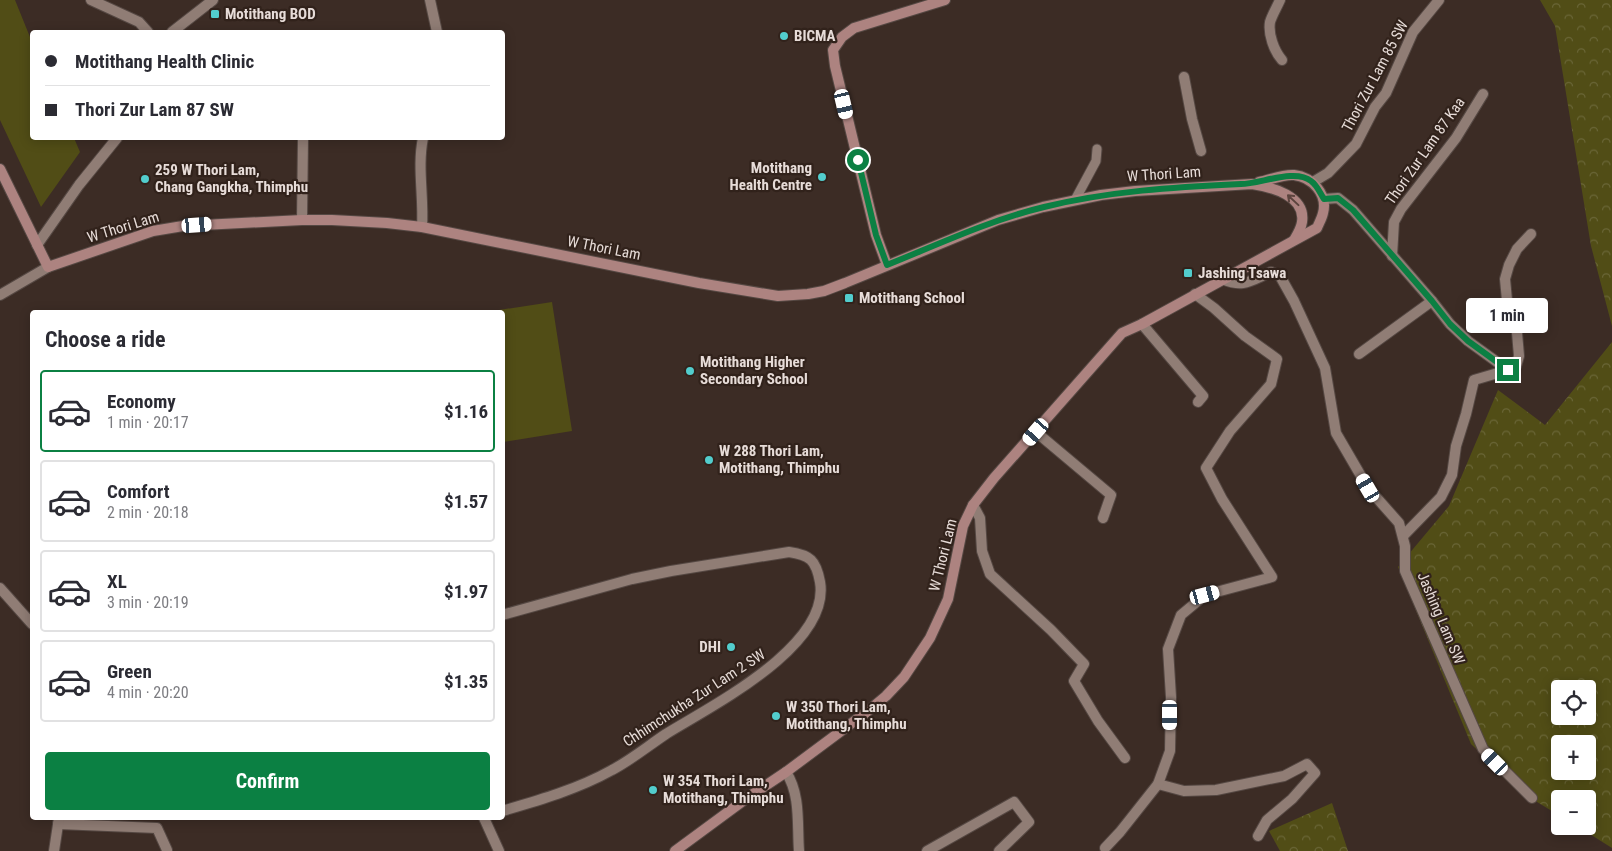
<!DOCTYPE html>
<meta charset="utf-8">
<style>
:root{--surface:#fff;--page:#f2f2f3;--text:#2b2b33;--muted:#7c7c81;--line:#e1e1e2;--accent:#0b8043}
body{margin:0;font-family:"Roboto Condensed",sans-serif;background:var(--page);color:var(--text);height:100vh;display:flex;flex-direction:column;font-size:19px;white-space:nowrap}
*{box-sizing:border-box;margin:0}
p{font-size:16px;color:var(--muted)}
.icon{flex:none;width:28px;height:28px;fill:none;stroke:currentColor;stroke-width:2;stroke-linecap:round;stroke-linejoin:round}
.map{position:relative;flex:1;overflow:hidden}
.sheet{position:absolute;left:30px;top:310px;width:475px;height:510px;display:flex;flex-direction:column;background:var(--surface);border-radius:5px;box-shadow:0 2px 12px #0003}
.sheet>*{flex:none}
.top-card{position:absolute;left:30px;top:30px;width:475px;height:110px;border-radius:5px;box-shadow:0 2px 12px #0003;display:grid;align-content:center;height:110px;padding:0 15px;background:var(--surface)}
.controls{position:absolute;left:1551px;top:680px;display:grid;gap:10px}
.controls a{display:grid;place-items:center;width:45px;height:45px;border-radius:5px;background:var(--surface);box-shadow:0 2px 12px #0003;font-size:25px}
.end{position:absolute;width:22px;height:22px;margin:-11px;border:6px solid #0b8043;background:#fff;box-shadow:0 0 0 2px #fff}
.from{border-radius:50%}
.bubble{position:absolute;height:35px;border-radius:5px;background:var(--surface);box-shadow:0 2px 12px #0003;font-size:16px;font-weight:700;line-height:35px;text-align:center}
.car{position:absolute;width:15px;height:30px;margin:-15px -8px;border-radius:6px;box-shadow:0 0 4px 1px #0007;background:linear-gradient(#fff 24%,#345 0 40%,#fff 0 76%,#345 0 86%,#fff 0)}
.top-card b{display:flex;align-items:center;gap:18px;height:48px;font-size:19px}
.top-card b+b{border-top:1px solid var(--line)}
.top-card i{width:12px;height:12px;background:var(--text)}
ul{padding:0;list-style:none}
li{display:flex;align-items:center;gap:15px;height:82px;margin:0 10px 8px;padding:0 5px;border:2px solid var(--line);border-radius:5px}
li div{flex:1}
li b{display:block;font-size:19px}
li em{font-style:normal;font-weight:700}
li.on{border-color:var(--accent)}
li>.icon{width:45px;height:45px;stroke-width:1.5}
h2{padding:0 15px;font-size:22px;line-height:60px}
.primary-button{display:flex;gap:10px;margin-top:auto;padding:10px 15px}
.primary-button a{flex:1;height:58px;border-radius:5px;background:var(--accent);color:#fff;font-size:20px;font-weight:700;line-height:58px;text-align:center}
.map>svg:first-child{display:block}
</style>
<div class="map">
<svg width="1612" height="851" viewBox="0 0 1612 851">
<defs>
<pattern id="forest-crowns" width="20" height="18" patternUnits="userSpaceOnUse" patternTransform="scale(1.25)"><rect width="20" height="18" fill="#514d16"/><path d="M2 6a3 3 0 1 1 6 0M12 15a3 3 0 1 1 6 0" fill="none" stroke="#6a6637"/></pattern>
</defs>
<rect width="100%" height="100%" fill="#3c2c25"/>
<g fill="url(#forest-crowns)" fill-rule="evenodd">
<path d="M1540 0H1612V326L1591 246 1555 26Z"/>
<path d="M1612 342V848L1577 826H1588V799H1560V816L1524 794 1471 744 1398 567 1449 506 1498 390 1545 425ZM1560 689H1588V716H1560ZM1560 744H1588V771H1560Z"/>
<path d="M1332 803 1348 851H1280L1269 831Z"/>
</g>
<g fill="#514d16">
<path d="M0 0H15L32 42V138H74L80 152 41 207 0 120Z"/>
<path d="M552 302 572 431 503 442 502 312H486Z"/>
</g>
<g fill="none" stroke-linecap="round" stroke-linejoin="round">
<defs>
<path id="service" d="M1075 200 1096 161 1097 149"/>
<g id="minor">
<path d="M91 0 139 22 148 32"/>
<path d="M430 0 437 32"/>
<path d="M1280 0C1277 7 1272 15 1270 22 1268 34 1274 51 1282 60"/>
<path d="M172 32 213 0"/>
<path d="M1184 77 1192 119 1201 151"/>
<path d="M1313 182 1328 173 1356 144 1375 107 1386 93 1413 32 1439 0"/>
<path d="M1324 199 1338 198 1353 210 1432 301 1450 324 1468 341 1508 370 1516 366 1519 356 1516 321 1508 311 1505 279 1509 265 1517 249 1531 234"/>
<path d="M302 220 303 138"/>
<path d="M422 227C424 197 417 167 423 138"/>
<path d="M37 245 79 185 117 138"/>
<path d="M1392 256 1394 222 1401 209 1456 138 1483 94"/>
<path d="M1222 279C1244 288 1250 281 1271 272L1280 276 1294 301 1325 368 1336 433 1368 488 1399 523 1405 546V571L1483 749 1532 798"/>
<path d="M0 295 48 267"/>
<path d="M1142 324 1203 396 1198 402"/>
<path d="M1359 354 1432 301"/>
<path d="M1036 432 1111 495 1103 518"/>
<path d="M973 505 980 518 982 551 990 574 1051 630 1084 664 1074 681 1098 721 1125 758"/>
<path d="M1403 536 1441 497 1452 475 1456 446 1466 414 1474 380 1508 370"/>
<path d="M0 588 32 624"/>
<path d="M502 615 632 579 671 571 789 552C810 555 816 560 820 582 831 646 711 706 666 734 648 746 631 760 612 770 578 789 540 800 502 811"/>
<path d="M786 772C801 795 797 825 799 851"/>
<path d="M1158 784 1184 791 1216 790 1284 776 1307 764 1315 773 1292 799 1267 820 1258 836"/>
<path d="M484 818 499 851"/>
<path d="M58 824 157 828 167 850"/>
<path d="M1105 848 1120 832 1158 784 1170 751 1171 697 1168 649 1181 615 1205 595 1272 577 1222 499 1206 468 1230 431 1271 384 1277 359 1245 336 1214 308 1195 294"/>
<path d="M54 851 59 818"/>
<path d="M927 851 1014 802 1029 822 999 851"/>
</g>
<g id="secondary">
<path d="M0 169 48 267 153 231 183 226 302 220H332L387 223 422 227 699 283 778 296 808 294 824 291 845 283 998 220 1043 207 1101 195 1135 191 1252 184C1272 187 1306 196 1302 222 1301 229 1297 235 1294 240"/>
<path d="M887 265 876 235 835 66 833 50 842 37 854 28 945 0"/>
<path d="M675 851 747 798 786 772 868 711 886 696 904 677 930 638 948 599 963 526 973 505 994 478 1122 333 1142 324 1317 228C1319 223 1322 218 1323 213 1328 194 1312 177 1294 175 1283 174 1270 180 1259 182"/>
</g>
</defs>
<use href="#service" stroke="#554843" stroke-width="11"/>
<use href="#minor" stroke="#554843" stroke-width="12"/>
<use href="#secondary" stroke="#554843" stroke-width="12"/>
<use href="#service" stroke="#907d75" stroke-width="9"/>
<use href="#minor" stroke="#907d75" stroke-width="10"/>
<use href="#secondary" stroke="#ad8380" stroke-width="10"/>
</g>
<defs><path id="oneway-shaft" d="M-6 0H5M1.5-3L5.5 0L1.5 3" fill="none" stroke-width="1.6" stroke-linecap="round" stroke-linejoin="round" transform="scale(1.25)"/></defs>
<use stroke="#5c443e" href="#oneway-shaft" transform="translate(1293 200) rotate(-137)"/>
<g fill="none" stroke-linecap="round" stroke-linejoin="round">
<path stroke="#0b8043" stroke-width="6" d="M858 160 876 235 887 265C939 244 990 220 1044 207 1109 191 1175 187 1241 184 1260 184 1295 168 1311 181 1317 185 1320 193 1324 199L1338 198 1353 210 1432 301 1450 324 1468 341 1508 370"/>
</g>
<g fill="#52cdcd" stroke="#31221b" stroke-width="2">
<rect x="210" y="9" width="10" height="10" rx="2.5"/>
<circle cx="784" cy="36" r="5"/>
<circle cx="822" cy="177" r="5"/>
<circle cx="145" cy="179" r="5"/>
<rect x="1183" y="268" width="10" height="10" rx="2.5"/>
<rect x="844" y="293" width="10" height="10" rx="2.5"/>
<circle cx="690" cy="371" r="5"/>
<circle cx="709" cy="460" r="5"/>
<circle cx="731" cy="647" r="5"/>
<circle cx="776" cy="716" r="5"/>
<circle cx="653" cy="790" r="5"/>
</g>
<g text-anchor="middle" stroke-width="4.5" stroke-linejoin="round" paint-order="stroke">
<g font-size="15" font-weight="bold" fill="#e7dcd8" stroke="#31221b" text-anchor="start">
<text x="225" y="19">Motithang BOD</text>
<text x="794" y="41">BICMA</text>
<text x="812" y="173" text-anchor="end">Motithang<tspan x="812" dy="17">Health Centre</tspan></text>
<text x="155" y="175">259 W Thori Lam,<tspan x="155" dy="17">Chang Gangkha, Thimphu</tspan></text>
<text x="1198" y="278">Jashing Tsawa</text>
<text x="859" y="303">Motithang School</text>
<text x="700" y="367">Motithang Higher<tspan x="700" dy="17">Secondary School</tspan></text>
<text x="719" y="456">W 288 Thori Lam,<tspan x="719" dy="17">Motithang, Thimphu</tspan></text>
<text x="721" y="652" text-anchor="end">DHI</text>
<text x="786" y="712">W 350 Thori Lam,<tspan x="786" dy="17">Motithang, Thimphu</tspan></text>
<text x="663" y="786">W 354 Thori Lam,<tspan x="663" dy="17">Motithang, Thimphu</tspan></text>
</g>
<g font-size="15" fill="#e7dcd8" stroke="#31221b">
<text transform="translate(1375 76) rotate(-62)" y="5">Thori Zur Lam 85 SW</text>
<text transform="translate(1425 151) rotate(-55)" y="5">Thori Zur Lam 87 Kaa</text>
<text transform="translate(1164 174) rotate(-4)" y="5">W Thori Lam</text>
<text transform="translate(123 227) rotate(-17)" y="5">W Thori Lam</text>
<text transform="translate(604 248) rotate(11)" y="5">W Thori Lam</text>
<text transform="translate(943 555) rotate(-76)" y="5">W Thori Lam</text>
<text transform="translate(1441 618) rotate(67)" y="5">Jashing Lam SW</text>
<text transform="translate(694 698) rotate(-33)" y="5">Chhimchukha Zur Lam 2 SW</text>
</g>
</g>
</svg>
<div class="controls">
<a><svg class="icon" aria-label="locate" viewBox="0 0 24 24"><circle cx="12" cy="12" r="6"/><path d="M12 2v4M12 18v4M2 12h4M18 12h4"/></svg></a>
<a>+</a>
<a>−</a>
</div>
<i class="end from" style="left:858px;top:160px"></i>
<i class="end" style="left:1508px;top:370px"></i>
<div class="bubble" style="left:1466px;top:298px;width:82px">1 min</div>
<i class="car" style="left:844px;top:104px;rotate:167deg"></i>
<i class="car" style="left:197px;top:225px;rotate:86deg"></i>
<i class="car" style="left:1036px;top:432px;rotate:221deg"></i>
<i class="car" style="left:1368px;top:488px;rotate:330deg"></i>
<i class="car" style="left:1205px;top:595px;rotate:75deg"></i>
<i class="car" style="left:1170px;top:715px;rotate:180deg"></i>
<i class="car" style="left:1495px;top:762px;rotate:315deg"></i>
<div class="top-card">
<b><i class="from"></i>Motithang Health Clinic</b>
<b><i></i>Thori Zur Lam 87 SW</b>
</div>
<section class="sheet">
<h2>Choose a ride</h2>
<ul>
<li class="on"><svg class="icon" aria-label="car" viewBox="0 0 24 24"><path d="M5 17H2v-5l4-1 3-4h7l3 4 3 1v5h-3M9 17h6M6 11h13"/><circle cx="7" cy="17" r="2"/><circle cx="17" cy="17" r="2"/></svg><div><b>Economy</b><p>1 min · 20:17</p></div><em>$1.16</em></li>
<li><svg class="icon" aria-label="car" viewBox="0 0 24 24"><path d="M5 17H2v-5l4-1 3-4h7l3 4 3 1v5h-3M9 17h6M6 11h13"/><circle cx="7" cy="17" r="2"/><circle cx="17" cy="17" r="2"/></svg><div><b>Comfort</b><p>2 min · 20:18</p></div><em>$1.57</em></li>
<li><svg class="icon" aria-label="car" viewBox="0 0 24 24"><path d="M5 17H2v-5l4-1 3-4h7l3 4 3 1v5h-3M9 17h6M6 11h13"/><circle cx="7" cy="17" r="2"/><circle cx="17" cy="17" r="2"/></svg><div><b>XL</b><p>3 min · 20:19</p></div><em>$1.97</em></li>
<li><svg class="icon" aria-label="car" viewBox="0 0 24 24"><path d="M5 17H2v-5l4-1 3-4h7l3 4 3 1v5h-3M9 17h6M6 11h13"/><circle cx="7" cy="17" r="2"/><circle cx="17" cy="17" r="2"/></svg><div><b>Green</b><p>4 min · 20:20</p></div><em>$1.35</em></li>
</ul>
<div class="primary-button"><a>Confirm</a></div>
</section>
</div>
